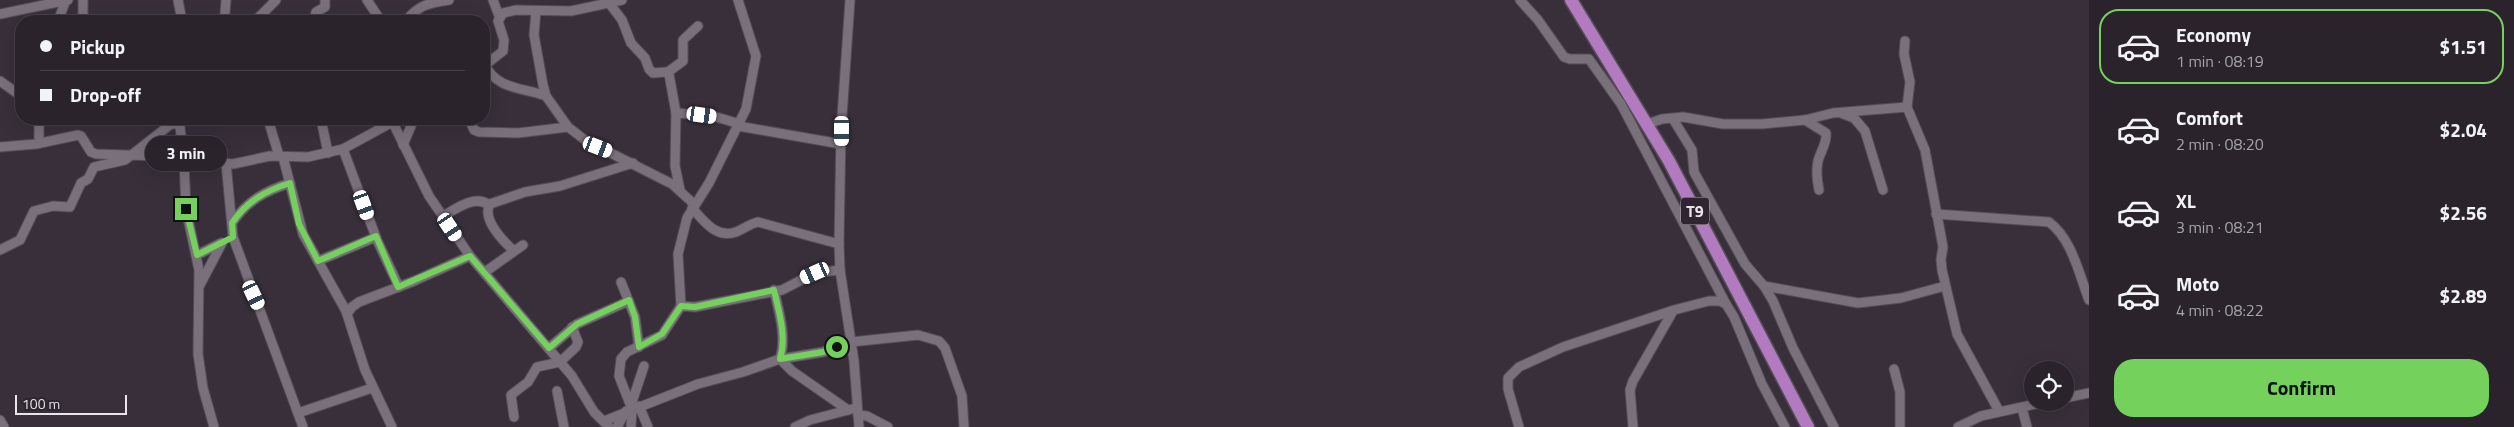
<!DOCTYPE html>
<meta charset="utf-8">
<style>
:root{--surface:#2a232c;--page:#362f38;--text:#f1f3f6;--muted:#a5a4a9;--line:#464048;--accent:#74d25c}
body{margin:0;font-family:"Titillium Web",sans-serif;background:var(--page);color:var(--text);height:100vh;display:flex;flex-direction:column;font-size:19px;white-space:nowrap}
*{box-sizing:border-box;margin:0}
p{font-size:16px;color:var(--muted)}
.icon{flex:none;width:28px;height:28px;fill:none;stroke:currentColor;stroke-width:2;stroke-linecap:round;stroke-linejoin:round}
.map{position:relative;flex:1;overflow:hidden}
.panel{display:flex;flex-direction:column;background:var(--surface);width:425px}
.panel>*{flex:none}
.top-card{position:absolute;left:15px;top:15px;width:475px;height:110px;border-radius:20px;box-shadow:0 5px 20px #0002,0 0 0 1px var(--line);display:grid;align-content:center;height:110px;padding:0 25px;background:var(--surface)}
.buttons{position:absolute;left:2024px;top:361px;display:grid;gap:10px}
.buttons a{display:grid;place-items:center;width:50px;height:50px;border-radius:50%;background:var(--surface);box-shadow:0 5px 20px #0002,0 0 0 1px var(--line);font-size:25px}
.scale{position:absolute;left:15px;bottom:12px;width:112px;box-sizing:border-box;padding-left:5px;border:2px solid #eae5eb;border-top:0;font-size:14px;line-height:18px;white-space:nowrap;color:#eae5eb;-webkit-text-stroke:4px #2e2530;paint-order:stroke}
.end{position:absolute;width:22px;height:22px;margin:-11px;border:6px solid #74d25c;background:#111;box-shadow:0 0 0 2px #111}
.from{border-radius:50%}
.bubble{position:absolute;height:35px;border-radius:18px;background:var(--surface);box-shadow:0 5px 20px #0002,0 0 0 1px var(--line);font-size:16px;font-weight:700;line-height:35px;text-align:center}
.car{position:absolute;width:15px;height:30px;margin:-15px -8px;border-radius:6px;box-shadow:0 0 4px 1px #0007;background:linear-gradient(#fff 24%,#345 0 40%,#fff 0 76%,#345 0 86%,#fff 0)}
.top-card b{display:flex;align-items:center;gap:18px;height:48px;font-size:19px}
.top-card b+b{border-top:1px solid var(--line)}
.top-card i{width:12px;height:12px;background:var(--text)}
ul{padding:9px 0 0;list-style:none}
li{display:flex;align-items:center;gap:15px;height:75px;margin:0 10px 8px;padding:0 15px;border:2px solid transparent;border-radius:20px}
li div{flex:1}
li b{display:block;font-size:19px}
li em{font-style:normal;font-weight:700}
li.selected{border-color:var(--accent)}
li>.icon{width:45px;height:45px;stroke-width:1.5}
.primary-button{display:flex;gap:10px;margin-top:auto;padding:10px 25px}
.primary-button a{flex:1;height:58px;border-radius:20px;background:var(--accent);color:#111;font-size:20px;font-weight:700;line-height:58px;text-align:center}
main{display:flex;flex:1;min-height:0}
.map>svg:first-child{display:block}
</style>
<main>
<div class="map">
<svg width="2089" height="427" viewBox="0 0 2089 427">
<rect width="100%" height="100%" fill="#382f3a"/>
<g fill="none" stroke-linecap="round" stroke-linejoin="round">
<defs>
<g id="minor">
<path d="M178 0 182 21"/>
<path d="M367 0 381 21"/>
<path d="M493 0 499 16"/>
<path d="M850 0 841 131 839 244 840 270 854 361 859 427"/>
<path d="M1520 0 1538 20 1564 57 1570 59H1589L1621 104 1726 304"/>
<path d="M609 3 622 20 631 43 645 58 649 69 653 73 666 72 669 74 676 113 675 166 680 190"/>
<path d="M536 11 534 35 543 85 546 96 568 127 585 140 672 184 694 204"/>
<path d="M225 13 226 0"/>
<path d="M0 14 68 0"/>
<path d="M58 21 66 0"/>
<path d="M83 21V0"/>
<path d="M255 21 276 0"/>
<path d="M314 21 316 12 325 7V0"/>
<path d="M406 21C418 5 429 3 449 0"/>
<path d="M1905 41 1904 54 1910 82 1907 107 1925 150 1943 247 1941 259 1942 270 1957 334 1999 411"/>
<path d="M485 65C498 90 521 87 546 96"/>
<path d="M484 66 503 51 504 40 498 21 503 13 516 10 571 11 622 0"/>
<path d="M668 72 683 61V40L698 26"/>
<path d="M0 81 21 96"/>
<path d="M676 113 713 116 740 124"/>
<path d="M1841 113 1854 118 1865 131 1883 190"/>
<path d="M179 119 184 160 186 209 199 270 198 354 203 388 214 427"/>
<path d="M268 119 279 156"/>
<path d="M321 119 328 153"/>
<path d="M469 119 474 130 479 132 518 133 568 127"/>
<path d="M1673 119 1692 150 1694 172 1745 264 1764 286 1773 301 1793 348 1834 427"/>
<path d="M1805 120 1826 133C1827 144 1821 150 1818 161 1816 170 1817 180 1819 190"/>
<path d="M393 123 429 196 470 256 572 376 594 412 609 427"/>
<path d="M1647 124 1662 119 1683 117 1723 124H1762L1805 120 1833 113 1907 107"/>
<path d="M738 126 841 144"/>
<path d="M39 143V119"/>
<path d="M403 145 414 119"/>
<path d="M0 147 36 144 78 135 81 136 91 152 96 154 157 156 233 164 270 156 308 157 343 149 398 119"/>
<path d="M343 149 377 240 399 287"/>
<path d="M283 157 303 234 346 311 365 370 392 427"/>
<path d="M226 163 233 237 303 427"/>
<path d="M692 208C704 221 716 239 736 232 744 229 749 224 758 222L839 244"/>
<path d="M1936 214 2049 222C2072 239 2079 274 2089 300"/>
<path d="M443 216C456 209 475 194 489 205"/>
<path d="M232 223C247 201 265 191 290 183"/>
<path d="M0 250 20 240 34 211 53 206 70 207 81 183 88 179 94 167 125 160 171 124H179"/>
<path d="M514 251C504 242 481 219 490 204L525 192 560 186 633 163"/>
<path d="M197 255 221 243"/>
<path d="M318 261 376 237"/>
<path d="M485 272 523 245"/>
<path d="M621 282 635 317 639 347"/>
<path d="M200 285 222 243"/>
<path d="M1764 286 1858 303 1901 298 1945 286"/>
<path d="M774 290C779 312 787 337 780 359L792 371 848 410"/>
<path d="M681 306 695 307 782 290 815 273 840 270"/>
<path d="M347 314 352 307 359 302 414 281 470 256"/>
<path d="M549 348 577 324 629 301"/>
<path d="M1894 369 1900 392V427"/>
<path d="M557 391 564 427"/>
<path d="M2065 398 2089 393"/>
<path d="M631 405 644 366"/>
<path d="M639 406 648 427"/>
<path d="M2022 408 2027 427"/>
<path d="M298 413 372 388"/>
<path d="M858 415 867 416 888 427"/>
<path d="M514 417 511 395 528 382 537 367 560 362 576 347 578 342 572 327"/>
<path d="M0 420 4 427"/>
<path d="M604 421 698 384 743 372 780 359 823 352 851 342 918 335 939 341 945 348 962 396 964 427"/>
<path d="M617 427 626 411"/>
<path d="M631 427 632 409 619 376 621 359 627 352 662 335 681 306 678 254 687 218 709 183 746 109 756 56 738 0"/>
<path d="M795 427 810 420 852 409"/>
<path d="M1519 427 1508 389V378L1519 367 1563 347 1674 310 1709 301H1720L1726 304 1734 317 1762 384 1785 427"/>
<path d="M1633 427 1630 390 1633 381 1673 311"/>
<path d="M1958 427 1981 416 2045 402"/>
</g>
<path id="highway" d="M1571 0 1669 161 1808 427"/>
</defs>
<use href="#minor" stroke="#544d56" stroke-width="11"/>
<use href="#highway" stroke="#544d56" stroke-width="15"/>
<use href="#minor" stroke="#7a707c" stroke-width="9"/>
<use href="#highway" stroke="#b27abf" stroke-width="12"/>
</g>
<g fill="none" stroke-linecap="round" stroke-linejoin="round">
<path stroke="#74d25c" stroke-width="6" d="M186 209 197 255 233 237 232 223C247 201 265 191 290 183L299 224 318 261 376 236 398 287 470 256 549 348 577 324 629 300 635 317 639 347 662 334 681 306 695 307 774 290C779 312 787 337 780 359L823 352 837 347"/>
</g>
<g text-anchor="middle" stroke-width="5" stroke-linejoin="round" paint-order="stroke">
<rect fill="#2e2530" stroke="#b2abb3" stroke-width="1" x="1681" y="197.5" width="28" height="27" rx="4"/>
<g font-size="16" font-weight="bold" fill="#eae5eb">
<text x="1695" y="217">T9</text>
</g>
</g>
</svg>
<div class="buttons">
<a><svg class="icon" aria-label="locate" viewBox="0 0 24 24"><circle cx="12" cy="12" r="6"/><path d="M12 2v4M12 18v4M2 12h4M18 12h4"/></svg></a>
</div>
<div class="scale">100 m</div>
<i class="end from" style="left:837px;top:347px"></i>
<i class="end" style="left:186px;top:209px"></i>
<div class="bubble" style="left:145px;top:136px;width:82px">3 min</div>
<i class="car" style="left:702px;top:115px;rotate:98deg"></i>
<i class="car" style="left:842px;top:131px;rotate:180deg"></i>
<i class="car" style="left:598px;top:147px;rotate:111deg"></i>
<i class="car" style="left:364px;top:205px;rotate:160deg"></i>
<i class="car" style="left:450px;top:227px;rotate:146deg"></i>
<i class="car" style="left:815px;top:273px;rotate:246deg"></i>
<i class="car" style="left:254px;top:295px;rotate:155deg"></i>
<div class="top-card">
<b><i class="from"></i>Pickup</b>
<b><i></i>Drop-off</b>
</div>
</div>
<section class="panel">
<ul>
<li class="selected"><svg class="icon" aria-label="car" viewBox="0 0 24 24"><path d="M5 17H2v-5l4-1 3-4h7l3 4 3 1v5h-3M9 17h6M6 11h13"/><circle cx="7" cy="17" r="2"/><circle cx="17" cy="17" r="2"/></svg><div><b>Economy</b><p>1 min · 08:19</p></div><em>$1.51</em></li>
<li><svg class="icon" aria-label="car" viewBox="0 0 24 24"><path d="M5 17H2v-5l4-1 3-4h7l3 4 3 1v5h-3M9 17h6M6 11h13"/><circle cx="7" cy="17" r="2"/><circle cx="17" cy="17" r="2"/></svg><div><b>Comfort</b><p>2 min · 08:20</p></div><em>$2.04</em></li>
<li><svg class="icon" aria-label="car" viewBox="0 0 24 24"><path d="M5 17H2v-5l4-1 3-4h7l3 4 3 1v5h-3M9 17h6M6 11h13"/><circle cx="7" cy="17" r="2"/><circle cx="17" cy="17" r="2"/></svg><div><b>XL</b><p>3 min · 08:21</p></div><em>$2.56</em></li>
<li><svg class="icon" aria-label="car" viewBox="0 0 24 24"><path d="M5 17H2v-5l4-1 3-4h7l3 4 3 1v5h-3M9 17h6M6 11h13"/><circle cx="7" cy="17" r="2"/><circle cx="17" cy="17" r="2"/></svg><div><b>Moto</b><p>4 min · 08:22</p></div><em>$2.89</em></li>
</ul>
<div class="primary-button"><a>Confirm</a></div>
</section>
</main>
